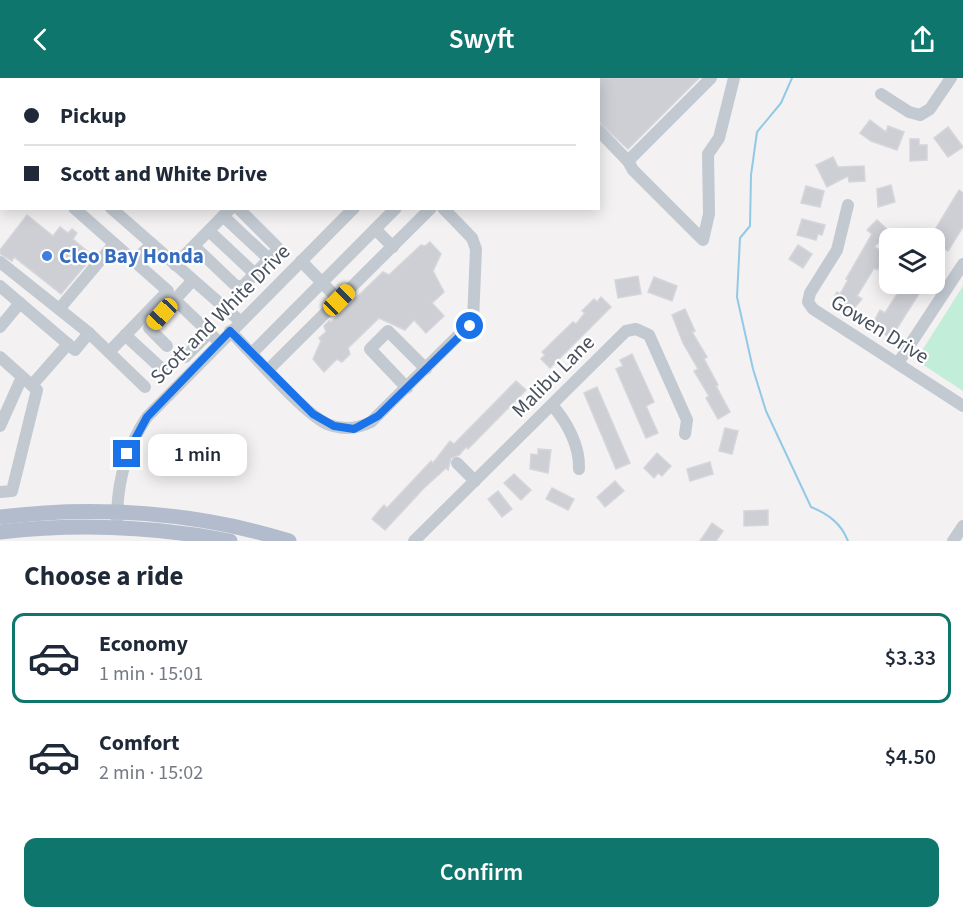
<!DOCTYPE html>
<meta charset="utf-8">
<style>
:root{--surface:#fff;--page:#f2f2f3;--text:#1f2937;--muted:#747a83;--line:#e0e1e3;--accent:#0f766e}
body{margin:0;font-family:"Source Sans 3",sans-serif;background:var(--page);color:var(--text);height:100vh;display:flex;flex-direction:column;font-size:22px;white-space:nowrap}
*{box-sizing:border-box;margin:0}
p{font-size:20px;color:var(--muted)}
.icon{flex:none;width:33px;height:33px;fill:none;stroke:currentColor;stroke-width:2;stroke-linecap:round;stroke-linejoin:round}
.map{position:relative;height:463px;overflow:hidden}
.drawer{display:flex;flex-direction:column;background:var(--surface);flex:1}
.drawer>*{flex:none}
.banner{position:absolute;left:0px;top:0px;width:600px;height:132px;box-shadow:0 3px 15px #0003;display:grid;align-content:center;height:132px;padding:0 24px;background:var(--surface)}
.tools{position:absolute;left:879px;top:150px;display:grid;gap:12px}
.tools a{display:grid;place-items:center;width:66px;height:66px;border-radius:12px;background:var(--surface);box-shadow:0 3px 15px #0003;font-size:30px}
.end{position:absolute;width:27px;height:27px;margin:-14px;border:8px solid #1a73e8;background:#fff;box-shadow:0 0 0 3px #fff}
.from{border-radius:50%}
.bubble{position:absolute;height:42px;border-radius:12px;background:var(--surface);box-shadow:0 3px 15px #0003;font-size:20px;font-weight:600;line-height:42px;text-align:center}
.car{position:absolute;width:18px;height:36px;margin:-18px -9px;border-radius:8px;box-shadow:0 0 4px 2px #0007;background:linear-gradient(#f5c518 24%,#345 0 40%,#f5c518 0 76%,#345 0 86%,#f5c518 0)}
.banner b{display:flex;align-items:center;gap:21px;height:57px;font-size:22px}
.banner b+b{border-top:2px solid var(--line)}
.banner i{width:15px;height:15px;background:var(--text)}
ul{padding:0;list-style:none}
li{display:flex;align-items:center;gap:18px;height:90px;margin:0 12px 9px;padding:0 12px;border:3px solid transparent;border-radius:12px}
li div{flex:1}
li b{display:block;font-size:22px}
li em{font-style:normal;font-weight:600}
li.active{border-color:var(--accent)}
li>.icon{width:54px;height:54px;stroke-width:1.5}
h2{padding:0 24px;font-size:27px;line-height:72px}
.button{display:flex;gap:12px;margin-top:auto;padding:12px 24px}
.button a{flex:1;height:69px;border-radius:12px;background:var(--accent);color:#fff;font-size:24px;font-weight:600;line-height:69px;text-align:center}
header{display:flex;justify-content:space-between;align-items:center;height:78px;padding:0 24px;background:var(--accent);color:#fff;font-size:27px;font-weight:600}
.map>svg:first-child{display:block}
</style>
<header><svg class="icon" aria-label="back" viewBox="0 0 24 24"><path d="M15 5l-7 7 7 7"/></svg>Swyft<svg class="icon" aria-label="share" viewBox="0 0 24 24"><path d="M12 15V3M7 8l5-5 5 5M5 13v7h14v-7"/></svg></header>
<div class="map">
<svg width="963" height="463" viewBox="0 0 963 463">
<rect width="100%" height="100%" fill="#f3f1f1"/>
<path fill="#c2edd9" d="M963 208V313L916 282Z"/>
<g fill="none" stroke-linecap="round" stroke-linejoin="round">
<path stroke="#92c9e7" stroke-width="2" d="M792 0 781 25 757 54 751 97 750 148 740 160 737 219 753 291 766 333 811 429C828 436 841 445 848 463"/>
</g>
<g fill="#cecfd5" stroke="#d5d6db" stroke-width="1.5">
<path d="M598 0H699L628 71 598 43Z"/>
<path d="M870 42 886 54 888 48 904 54 897 72 871 63 860 55Z"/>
<path d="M948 49 963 69 948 79 934 60Z"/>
<path d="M910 61H919V67H927V82L910 83Z"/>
<path d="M833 79 838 89 864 88 865 103 849 104 848 98 827 109 816 87Z"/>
<path d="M891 107 895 124 878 129 877 111Z"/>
<path d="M806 108 824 113 820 129 801 125Z"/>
<path d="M959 112 963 115V149L948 173 945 171 934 189V160H930Z"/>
<path d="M27 137 53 158 60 149 68 155 72 151 77 155 73 161 93 178 61 216 14 179 12 183 0 176V172Z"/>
<path d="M802 141 825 147 822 157 818 156 816 162 797 157Z"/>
<path d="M877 142 889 153 874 169 887 176 877 192 874 190 857 218 862 221 851 234 832 224 837 214 840 216 848 202 846 201 872 156 867 152Z"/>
<path d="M430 164 441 176 433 193 444 214 432 225 444 238 426 255 414 242 405 252 379 240 348 270 350 276 342 284 337 281 324 294 313 281 321 263 319 260 326 254 324 248 329 243 331 244 383 194 389 197 421 167 425 168Z"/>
<path d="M798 167 812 176 803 190 789 181Z"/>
<path d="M638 198 641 216 618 220 615 202Z"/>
<path d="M654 199 677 208 672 223 648 214Z"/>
<path d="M892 206H925L891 260 871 249 880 232 885 235 901 210Z"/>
<path d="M601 219 611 229 550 290 541 281 545 277 542 274 573 244 576 246 585 235 582 233 594 221 597 224Z"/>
<path d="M685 231 695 253 692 254 707 279 704 281 718 307 716 308 730 334 718 341 706 320 709 318 694 293 698 291 683 265 672 237Z"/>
<path d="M632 276 654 324 646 328 658 355 646 360 616 291 623 288 620 282Z"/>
<path d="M516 303 526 312 468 371 466 369 459 377 451 380 448 392 446 390 424 410 385 452 372 441 384 427 387 430 431 383 433 385 450 363 454 366Z"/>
<path d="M597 309 630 385 616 391 584 315Z"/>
<path d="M725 350 738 353 732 376 719 373Z"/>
<path d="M538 371 551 372 548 395 530 391 531 376 538 377Z"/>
<path d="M657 375 671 388 662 398 658 395 654 400 644 390Z"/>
<path d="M710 384 713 396 690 403 687 391Z"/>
<path d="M514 396 531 412 521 422 504 405Z"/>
<path d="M615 403 624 413 605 429 597 419Z"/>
<path d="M552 410 574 421 568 432 546 421Z"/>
<path d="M498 413 512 431 502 439 488 421Z"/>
<path d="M768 432V447L744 448V433Z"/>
<path d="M712 445 723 453 716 463H700Z"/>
</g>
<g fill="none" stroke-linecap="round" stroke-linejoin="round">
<defs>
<path id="highway" d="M0 2 2 0"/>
</defs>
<use href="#highway" stroke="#7787a8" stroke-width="20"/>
<g stroke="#c2c9d1" stroke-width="12">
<path d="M180 0 182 2"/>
<path d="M548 0 549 2"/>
<path d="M217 2 218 0"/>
<path d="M248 2 249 0"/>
<path d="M485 2 487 0"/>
<path d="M881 16 909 34 920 37 930 31 951 0"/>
<path d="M598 52 628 83 711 0"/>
<path d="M628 83 633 92 703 162 709 136 708 76 719 60 734 0"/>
<path d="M0 107 2 106"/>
<path d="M848 127 837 172 810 215 808 224 813 231 963 328"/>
<path d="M74 130 168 213 109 274"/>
<path d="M111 130 240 243"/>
<path d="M223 138 269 181"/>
<path d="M375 151 393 169"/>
<path d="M209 153 255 196"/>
<path d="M194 168 236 208H243L275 175 277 169 238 130"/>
<path d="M134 183 152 166"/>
<path d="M301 183 339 222"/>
<path d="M0 184 89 255"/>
<path d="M175 187 231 130"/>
<path d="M0 208 75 272 89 255 145 309"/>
<path d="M175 222 219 264"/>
<path d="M60 230 114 166"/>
<path d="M0 249 20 225"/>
<path d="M230 253C251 274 303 335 327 346 342 352 357 351 371 344L473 243 476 171 472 160 443 130"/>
<path d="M125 257 162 291"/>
<path d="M167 268 149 250 193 202"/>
<path d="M252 275 396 130"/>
<path d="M0 279 37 312 12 413 0 414"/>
<path d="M185 279 209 255"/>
<path d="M898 285 963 186"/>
<path d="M269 291 431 130"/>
<path d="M32 307 68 266"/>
<path d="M407 310 370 271 388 253 426 291"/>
<path d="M552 327C567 344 580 368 579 391"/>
<path d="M0 348 22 299"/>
<path d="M457 385 475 403"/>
<path d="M117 442C117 405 126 370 147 339L354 130"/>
<path d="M414 463 626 253 636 251 649 257 687 342 685 356"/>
<path d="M953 463 963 448"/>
</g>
<g stroke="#b2bccd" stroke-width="15">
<path d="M47 2 48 0"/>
<path d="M0 50 2 49"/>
<path d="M0 439C95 427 197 434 289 463"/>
<path d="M0 454C77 445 154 448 230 463"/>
</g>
<use href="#highway" stroke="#8b9cbc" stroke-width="18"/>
</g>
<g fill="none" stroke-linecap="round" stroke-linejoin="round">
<path stroke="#1a73e8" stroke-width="8" d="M127 376 147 339 230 253 313 336 334 348 354 351 378 338 470 248"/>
</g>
<circle fill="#3f7fe0" stroke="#fff" stroke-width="2" cx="47" cy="178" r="6"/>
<g text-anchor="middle" stroke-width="4.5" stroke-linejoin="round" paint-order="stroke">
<g font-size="21" font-weight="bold" fill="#366cbe" stroke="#fff" text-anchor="start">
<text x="59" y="185">Cleo Bay Honda</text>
</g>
<g font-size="21" fill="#49515d" stroke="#fff">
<text transform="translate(220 236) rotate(-45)" y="7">Scott and White Drive</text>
<text transform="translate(880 251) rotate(32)" y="7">Gowen Drive</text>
<text transform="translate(553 298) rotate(-45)" y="7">Malibu Lane</text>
</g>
</g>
</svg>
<div class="tools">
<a><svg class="icon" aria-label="layers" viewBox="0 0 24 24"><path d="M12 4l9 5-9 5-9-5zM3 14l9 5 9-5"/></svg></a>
</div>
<i class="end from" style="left:470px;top:248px"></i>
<i class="end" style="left:127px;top:376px"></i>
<div class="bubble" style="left:148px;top:356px;width:99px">1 min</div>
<i class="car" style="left:339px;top:222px;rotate:45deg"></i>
<i class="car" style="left:162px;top:236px;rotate:223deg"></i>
<div class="banner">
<b><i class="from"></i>Pickup</b>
<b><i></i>Scott and White Drive</b>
</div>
</div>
<section class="drawer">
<h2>Choose a ride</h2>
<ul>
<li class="active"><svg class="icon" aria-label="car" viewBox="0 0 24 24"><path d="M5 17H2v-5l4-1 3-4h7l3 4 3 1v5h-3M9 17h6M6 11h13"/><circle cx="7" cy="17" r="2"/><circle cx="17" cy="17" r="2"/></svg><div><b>Economy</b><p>1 min · 15:01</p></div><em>$3.33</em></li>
<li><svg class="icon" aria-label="car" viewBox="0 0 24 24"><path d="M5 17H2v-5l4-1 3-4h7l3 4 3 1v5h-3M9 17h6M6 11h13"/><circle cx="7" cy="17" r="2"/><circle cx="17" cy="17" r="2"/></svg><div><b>Comfort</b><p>2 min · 15:02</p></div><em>$4.50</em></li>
</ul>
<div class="button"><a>Confirm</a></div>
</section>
